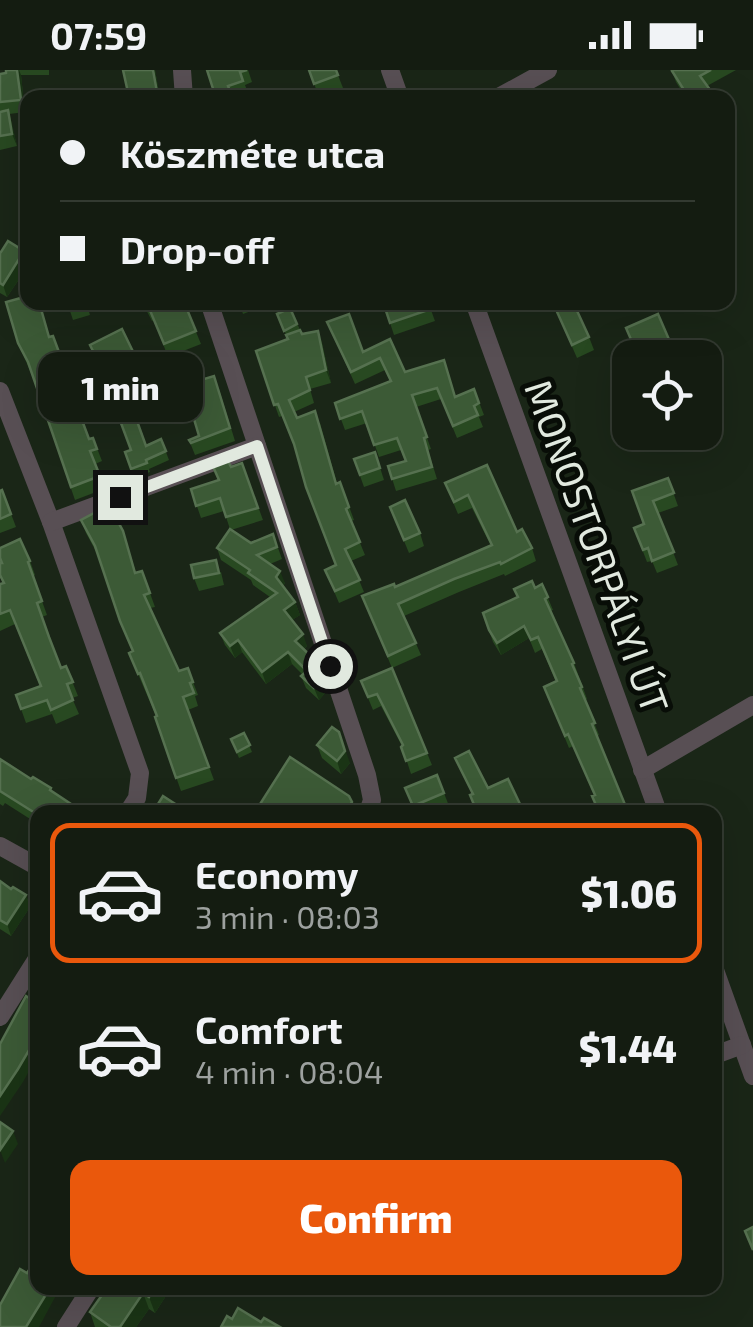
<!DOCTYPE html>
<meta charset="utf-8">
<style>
:root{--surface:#141c11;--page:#1d251a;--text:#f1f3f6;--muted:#9da19f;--line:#333a31;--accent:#ea580c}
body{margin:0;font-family:"Exo 2",sans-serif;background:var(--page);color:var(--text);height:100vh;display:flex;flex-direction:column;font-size:38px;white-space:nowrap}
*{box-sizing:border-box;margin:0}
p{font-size:32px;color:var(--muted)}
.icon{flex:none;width:55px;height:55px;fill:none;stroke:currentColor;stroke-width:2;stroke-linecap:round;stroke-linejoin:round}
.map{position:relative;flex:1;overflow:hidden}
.side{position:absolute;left:30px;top:735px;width:692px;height:490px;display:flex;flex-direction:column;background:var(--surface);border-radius:20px;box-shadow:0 10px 40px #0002,0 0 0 2px var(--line)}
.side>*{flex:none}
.banner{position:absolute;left:20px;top:20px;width:715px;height:220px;border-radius:20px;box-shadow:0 10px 40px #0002,0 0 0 2px var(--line);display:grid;align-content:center;height:220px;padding:0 40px;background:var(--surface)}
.controls{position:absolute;left:612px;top:270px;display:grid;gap:20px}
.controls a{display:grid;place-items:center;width:110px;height:110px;border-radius:20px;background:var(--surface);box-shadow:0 10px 40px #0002,0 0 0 2px var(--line);font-size:50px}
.end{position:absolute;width:45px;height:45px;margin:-22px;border:12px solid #e1e9df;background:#111;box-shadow:0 0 0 5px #111}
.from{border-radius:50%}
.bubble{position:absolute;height:70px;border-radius:20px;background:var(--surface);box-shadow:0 10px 40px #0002,0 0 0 2px var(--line);font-size:32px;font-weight:800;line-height:70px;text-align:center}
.banner b{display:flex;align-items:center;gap:35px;height:95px;font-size:38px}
.banner b+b{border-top:2px solid var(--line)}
.banner i{width:25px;height:25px;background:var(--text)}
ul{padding:18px 0 0;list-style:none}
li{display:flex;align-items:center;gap:30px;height:140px;margin:0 20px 15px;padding:0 20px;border:5px solid transparent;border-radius:20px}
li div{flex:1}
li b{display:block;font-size:38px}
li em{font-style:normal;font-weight:800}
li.selected{border-color:var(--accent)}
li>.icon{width:90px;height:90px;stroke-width:1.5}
.primary-button{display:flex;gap:20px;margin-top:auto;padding:20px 40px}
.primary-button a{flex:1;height:115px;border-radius:20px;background:var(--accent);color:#fff;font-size:40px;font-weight:800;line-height:115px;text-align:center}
.status{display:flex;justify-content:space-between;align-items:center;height:70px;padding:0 50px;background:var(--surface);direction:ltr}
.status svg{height:28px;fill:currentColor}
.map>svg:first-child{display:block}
</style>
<div class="status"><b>07:59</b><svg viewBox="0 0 49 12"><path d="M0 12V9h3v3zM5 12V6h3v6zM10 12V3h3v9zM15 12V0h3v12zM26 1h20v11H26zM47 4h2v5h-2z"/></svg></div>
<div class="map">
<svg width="753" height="1257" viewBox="0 0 753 1257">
<rect width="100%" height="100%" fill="#1a2617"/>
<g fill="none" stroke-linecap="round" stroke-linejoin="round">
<g stroke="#584f54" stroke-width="18">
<path d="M182 0 184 28"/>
<path d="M390 0 400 28"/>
<path d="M497 28 548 0"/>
<path d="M209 232 367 705 372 730 368 742"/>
<path d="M474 232 658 742"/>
<path d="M0 321 51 452 140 703 137 728 128 742"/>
<path d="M51 452 257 376"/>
<path d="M642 700 753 635"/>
<path d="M0 776 38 797"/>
<path d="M715 900 753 1006"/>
<path d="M0 947 38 887"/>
<path d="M715 985 742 975"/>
<path d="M66 1257 91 1218"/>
</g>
</g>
<g fill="#284921">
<path d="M6 0H49V5H21L25 42 9 44 17 76 0 80V4L6 3Z"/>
<path d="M155 0 160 28H129Z"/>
<path d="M207 0H248L252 12 245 15 248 23 235 28H216Z"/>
<path d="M309 0H336L343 18 319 27Z"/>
<path d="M674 0H736L707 16 716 28H686L676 12 672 1Z"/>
<path d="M0 182 28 190V196L7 227 0 223Z"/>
<path d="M67 232H86L90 245 73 250Z"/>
<path d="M142 232H186L185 235 201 274 168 287 154 250 152 251Z"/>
<path d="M239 232H265L266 235 243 244Z"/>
<path d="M383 232H428L435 251 394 265Z"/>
<path d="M553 233 589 267 594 280 577 288Z"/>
<path d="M290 238 302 264 322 273 331 313 310 319 314 333 294 342 297 348 320 353 337 413 340 412 354 450 351 451 365 485 351 491 364 522 339 533 325 500 336 495 295 378 282 346 279 347 256 281 288 269 277 244Z"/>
<path d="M327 252 363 282 390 269 405 302 456 326 474 319 484 345 479 347 483 357 457 368 441 329 416 337 431 379 428 380 437 409 396 421 388 396 405 391 401 380 379 387 367 353 345 360 335 333 390 311 385 300 355 314Z"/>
<path d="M53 266 65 298 63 299 89 369 93 368 102 391 95 394 104 419 75 430 31 303 18 273Z"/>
<path d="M90 275 142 300 146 311 140 314 149 335 136 340 122 308 108 314Z"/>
<path d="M219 319 235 371 195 385 189 370 199 366Z"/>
<path d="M161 369 169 390 149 399 150 402 134 408 125 382Z"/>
<path d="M375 382 384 410 364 417 354 389Z"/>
<path d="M242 393 263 450 231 460 251 473 273 464 282 489 270 494 285 513 283 516 295 532 300 545 292 550 307 576 304 579 326 622 319 630 306 618 301 606 303 605 292 594 266 614 242 582 235 588 225 575 220 563 270 527 253 515 251 510 221 490 217 478 230 459 224 441 201 448 191 419 218 411 231 397Z"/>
<path d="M487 395 517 462 532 478 536 491 505 506 504 504 459 522 404 546 421 585 392 598 362 526 395 517 491 476 472 438 458 444 445 413Z"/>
<path d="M668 408 678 436 658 443 678 495 657 503 652 491 647 492 634 458 644 454 632 421Z"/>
<path d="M2 420 16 457 0 463V421Z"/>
<path d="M390 437 420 463 424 476 409 483Z"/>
<path d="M81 450 123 461 136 503 142 501 155 537 150 538 179 601 193 612 198 625 195 626 198 636 188 640 214 710 181 721 155 647 156 646 129 583 132 581 125 564 99 487 86 463Z"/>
<path d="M0 490 30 491 35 505 33 506 47 545 42 547 51 573 61 598 66 596 78 626 72 628 79 644 56 654 52 644 26 653 16 625 40 616 15 554 0 561V514L3 513 0 507Z"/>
<path d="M221 502 224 515 199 521 194 508Z"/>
<path d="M542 514 553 540 550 541 574 593 587 629 585 630 599 665 597 666 594 725 573 676 569 678 544 617 556 612 542 579 535 583 529 568 501 585 493 572 483 543Z"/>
<path d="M392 598 432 695 411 704 402 676 381 636 373 640 361 611Z"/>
<path d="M244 663 252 682 239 688 231 669Z"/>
<path d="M317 675 350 693 341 704 322 688Z"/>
<path d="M455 688 488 718 520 734 523 742H476L472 724Z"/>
<path d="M0 689 31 709 51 718 52 722 38 742V754L5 733 3 736 0 734Z"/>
<path d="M437 705 449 736 432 742H415L405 718Z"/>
<path d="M0 811 11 819 26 825 30 837 11 866 0 859Z"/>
<path d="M107 1218H171L155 1243 149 1239 136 1257H95L90 1242Z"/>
</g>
<g fill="#1a3415">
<path d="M17 0H19L21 5 25 42 21 30Z"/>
<path d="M153 0H155L160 28 157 22Z"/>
<path d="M8 40 12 53 17 76 12 64Z"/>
<path d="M24 181 28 196 7 227 3 215Z"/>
<path d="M318 261 322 273 331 313 326 300Z"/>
<path d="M280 501 285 513 280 519 276 507Z"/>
<path d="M295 532 300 545 289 552 284 540Z"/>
<path d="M524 556 529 568 501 585 497 573Z"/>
<path d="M303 564 307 576 299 583 295 571Z"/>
<path d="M238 570 242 582 235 588 230 576Z"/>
<path d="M288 582 292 594 266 614 262 602Z"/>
<path d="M315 590 326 622 319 630 314 618Z"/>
<path d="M339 662 350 693 341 704 337 691Z"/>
<path d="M352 732 356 742H345Z"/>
<path d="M26 825 30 837 11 866 7 854Z"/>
<path d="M37 964 38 985 23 1012 0 1046V1026Z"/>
<path d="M13 1061 18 1074 5 1093 0 1080Z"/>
<path d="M48 1218H60L39 1257H26Z"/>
<path d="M155 1218H171L155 1243 149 1227Z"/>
<path d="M143 1223 149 1239 136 1257H120Z"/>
</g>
<g fill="#3c5a36" stroke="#567150" stroke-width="2.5">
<path d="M6 0H17L21 30 0 32V4L6 3Z"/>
<path d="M123 0H153L157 22 129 27Z"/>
<path d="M207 0H247L240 2 243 11 228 16 233 28H216Z"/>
<path d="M309 0H336L338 5 314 14Z"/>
<path d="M674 0H711L700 6 716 28H689L672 1Z"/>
<path d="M8 40 12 64 0 66V42Z"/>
<path d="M8 171 24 181 3 215 0 213V182H1Z"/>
<path d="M28 226V232H39L49 267 53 266 60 285 58 286 89 369 93 368 97 379 90 381 100 406 71 417 28 292 18 273 6 232Z"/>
<path d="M67 232H85L68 238Z"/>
<path d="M144 232H184L196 261 164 274 149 238 147 239Z"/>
<path d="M383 232H428L431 239 390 253Z"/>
<path d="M573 232 589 267 572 275 553 233Z"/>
<path d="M290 238 297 254 284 261 277 244Z"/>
<path d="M349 244 363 282 390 269 405 302 444 290 455 327 474 319 479 333 474 336 478 345 453 356 437 318 412 325 427 367 424 368 432 397 392 409 388 396 406 391 397 368 374 375 362 341 340 349 335 333 391 311 380 288 351 302 327 252Z"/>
<path d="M658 244 677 288H639L626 258Z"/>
<path d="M122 259 142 300 135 303 144 323 132 329 118 296 104 303 90 275Z"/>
<path d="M300 260 302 264 318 261 326 300 306 307 310 320 289 330 297 348 315 341 336 414 340 412 349 437 346 439 360 472 345 479 360 510 335 521 325 500 336 495 306 417 294 374 278 334 274 335 256 281 288 269 286 265Z"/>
<path d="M214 306 230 358 191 373 189 370 199 366 184 315Z"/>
<path d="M133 340 146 376 161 369 166 381 146 390 147 393 131 399 125 382 131 380 118 345Z"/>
<path d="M375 382 380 398 360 405 354 389Z"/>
<path d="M226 387 231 397 242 393 258 438 226 447 220 428 196 436 191 419 219 410 211 392Z"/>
<path d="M487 395 517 462 522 459 532 478 501 494 500 492 454 509 398 534 416 573 388 586 362 526 394 514 395 517 492 475 468 425 454 432 445 413Z"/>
<path d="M668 408 674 423 653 431 674 482 652 491 648 478 643 480 634 458 644 454 632 421Z"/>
<path d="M2 420 11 444 0 449V421Z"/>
<path d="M405 430 420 463 404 470 390 437Z"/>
<path d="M109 435 123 461 135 503 142 501 150 523 144 525 179 601 188 598 193 612 190 613 194 623 183 627 209 697 176 708 155 647 157 646 140 603 138 604 129 583 133 581 120 551 95 476 81 450Z"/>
<path d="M230 459 251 473 273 464 277 477 257 485 280 501 276 507 295 532 284 540 303 564 295 571 315 590 322 610 314 618 301 606 307 601 288 582 262 602 238 570 230 576 220 563 277 523 248 503 250 500 217 478Z"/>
<path d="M20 469 30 491 28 492 42 531 37 533 49 567 61 598 66 596 73 612 67 614 73 630 51 640 47 630 21 639 16 625 41 616 10 540 0 544V514L4 513 0 505V493H2L0 488V478Z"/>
<path d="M216 490 219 503 194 508 191 495Z"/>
<path d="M532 511 535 518 542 514 548 527 545 529 574 593 572 594 582 617 580 618 595 653 592 654 628 742H599L592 726 595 725 568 664 565 666 544 617 557 611 538 567 531 570 524 556 497 573 489 560 483 543 518 527 514 519Z"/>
<path d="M392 598 427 683 406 691 401 677 403 675 377 624 368 627 361 611Z"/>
<path d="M332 657 339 662 345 681 337 691 317 675Z"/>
<path d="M244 663 250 675 237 682 231 669Z"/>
<path d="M469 681 488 718 508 709 520 734 501 742H477L470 725 473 724 455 688Z"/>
<path d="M290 687 349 726 352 732 345 742H255Z"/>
<path d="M0 689 31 709 33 707 51 718 50 720 83 742 36 741 35 743 0 721Z"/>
<path d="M437 705 444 723 413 736 405 718Z"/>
<path d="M163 726 183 739 180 742H153Z"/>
<path d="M0 811 11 819 13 817 26 825 7 854 0 850Z"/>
<path d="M26 926 38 934V965L18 999 0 1026V974Z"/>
<path d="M0 1052 13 1061 0 1080Z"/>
<path d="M753 1157V1180L745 1161Z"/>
<path d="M38 1187V1218H50L26 1257H0V1235L20 1199 27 1203Z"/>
<path d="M107 1218H155L149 1227 143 1223 120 1257H111L90 1242Z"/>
<path d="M238 1238 261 1252 264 1248 280 1257H221L227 1246 232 1249Z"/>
</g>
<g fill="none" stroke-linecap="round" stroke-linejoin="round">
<path stroke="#e1e9df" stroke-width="12" d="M120 427 257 376 330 596"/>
</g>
<g text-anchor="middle" stroke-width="10" stroke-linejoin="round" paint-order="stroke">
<g font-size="38" fill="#e1e9df" stroke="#080d07">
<text transform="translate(596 477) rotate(70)" y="13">MONOSTORPÁLYI ÚT</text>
</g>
</g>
</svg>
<div class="controls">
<a><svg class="icon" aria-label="locate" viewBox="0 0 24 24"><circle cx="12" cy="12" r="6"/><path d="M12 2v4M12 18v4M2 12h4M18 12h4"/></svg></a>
</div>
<i class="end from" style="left:330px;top:596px"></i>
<i class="end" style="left:120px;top:427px"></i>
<div class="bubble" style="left:38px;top:282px;width:165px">1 min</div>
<div class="banner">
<b><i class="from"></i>Köszméte utca</b>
<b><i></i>Drop-off</b>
</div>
<section class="side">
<ul>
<li class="selected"><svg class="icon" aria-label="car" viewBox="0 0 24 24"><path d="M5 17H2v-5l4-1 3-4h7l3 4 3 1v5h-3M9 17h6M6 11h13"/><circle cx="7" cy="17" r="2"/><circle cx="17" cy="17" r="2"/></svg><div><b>Economy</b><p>3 min · 08:03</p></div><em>$1.06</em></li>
<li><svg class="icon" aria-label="car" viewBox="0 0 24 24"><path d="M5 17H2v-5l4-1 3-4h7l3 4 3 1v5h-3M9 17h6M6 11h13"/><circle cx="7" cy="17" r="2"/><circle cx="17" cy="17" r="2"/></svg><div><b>Comfort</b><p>4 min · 08:04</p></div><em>$1.44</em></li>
</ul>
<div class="primary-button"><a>Confirm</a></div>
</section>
</div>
